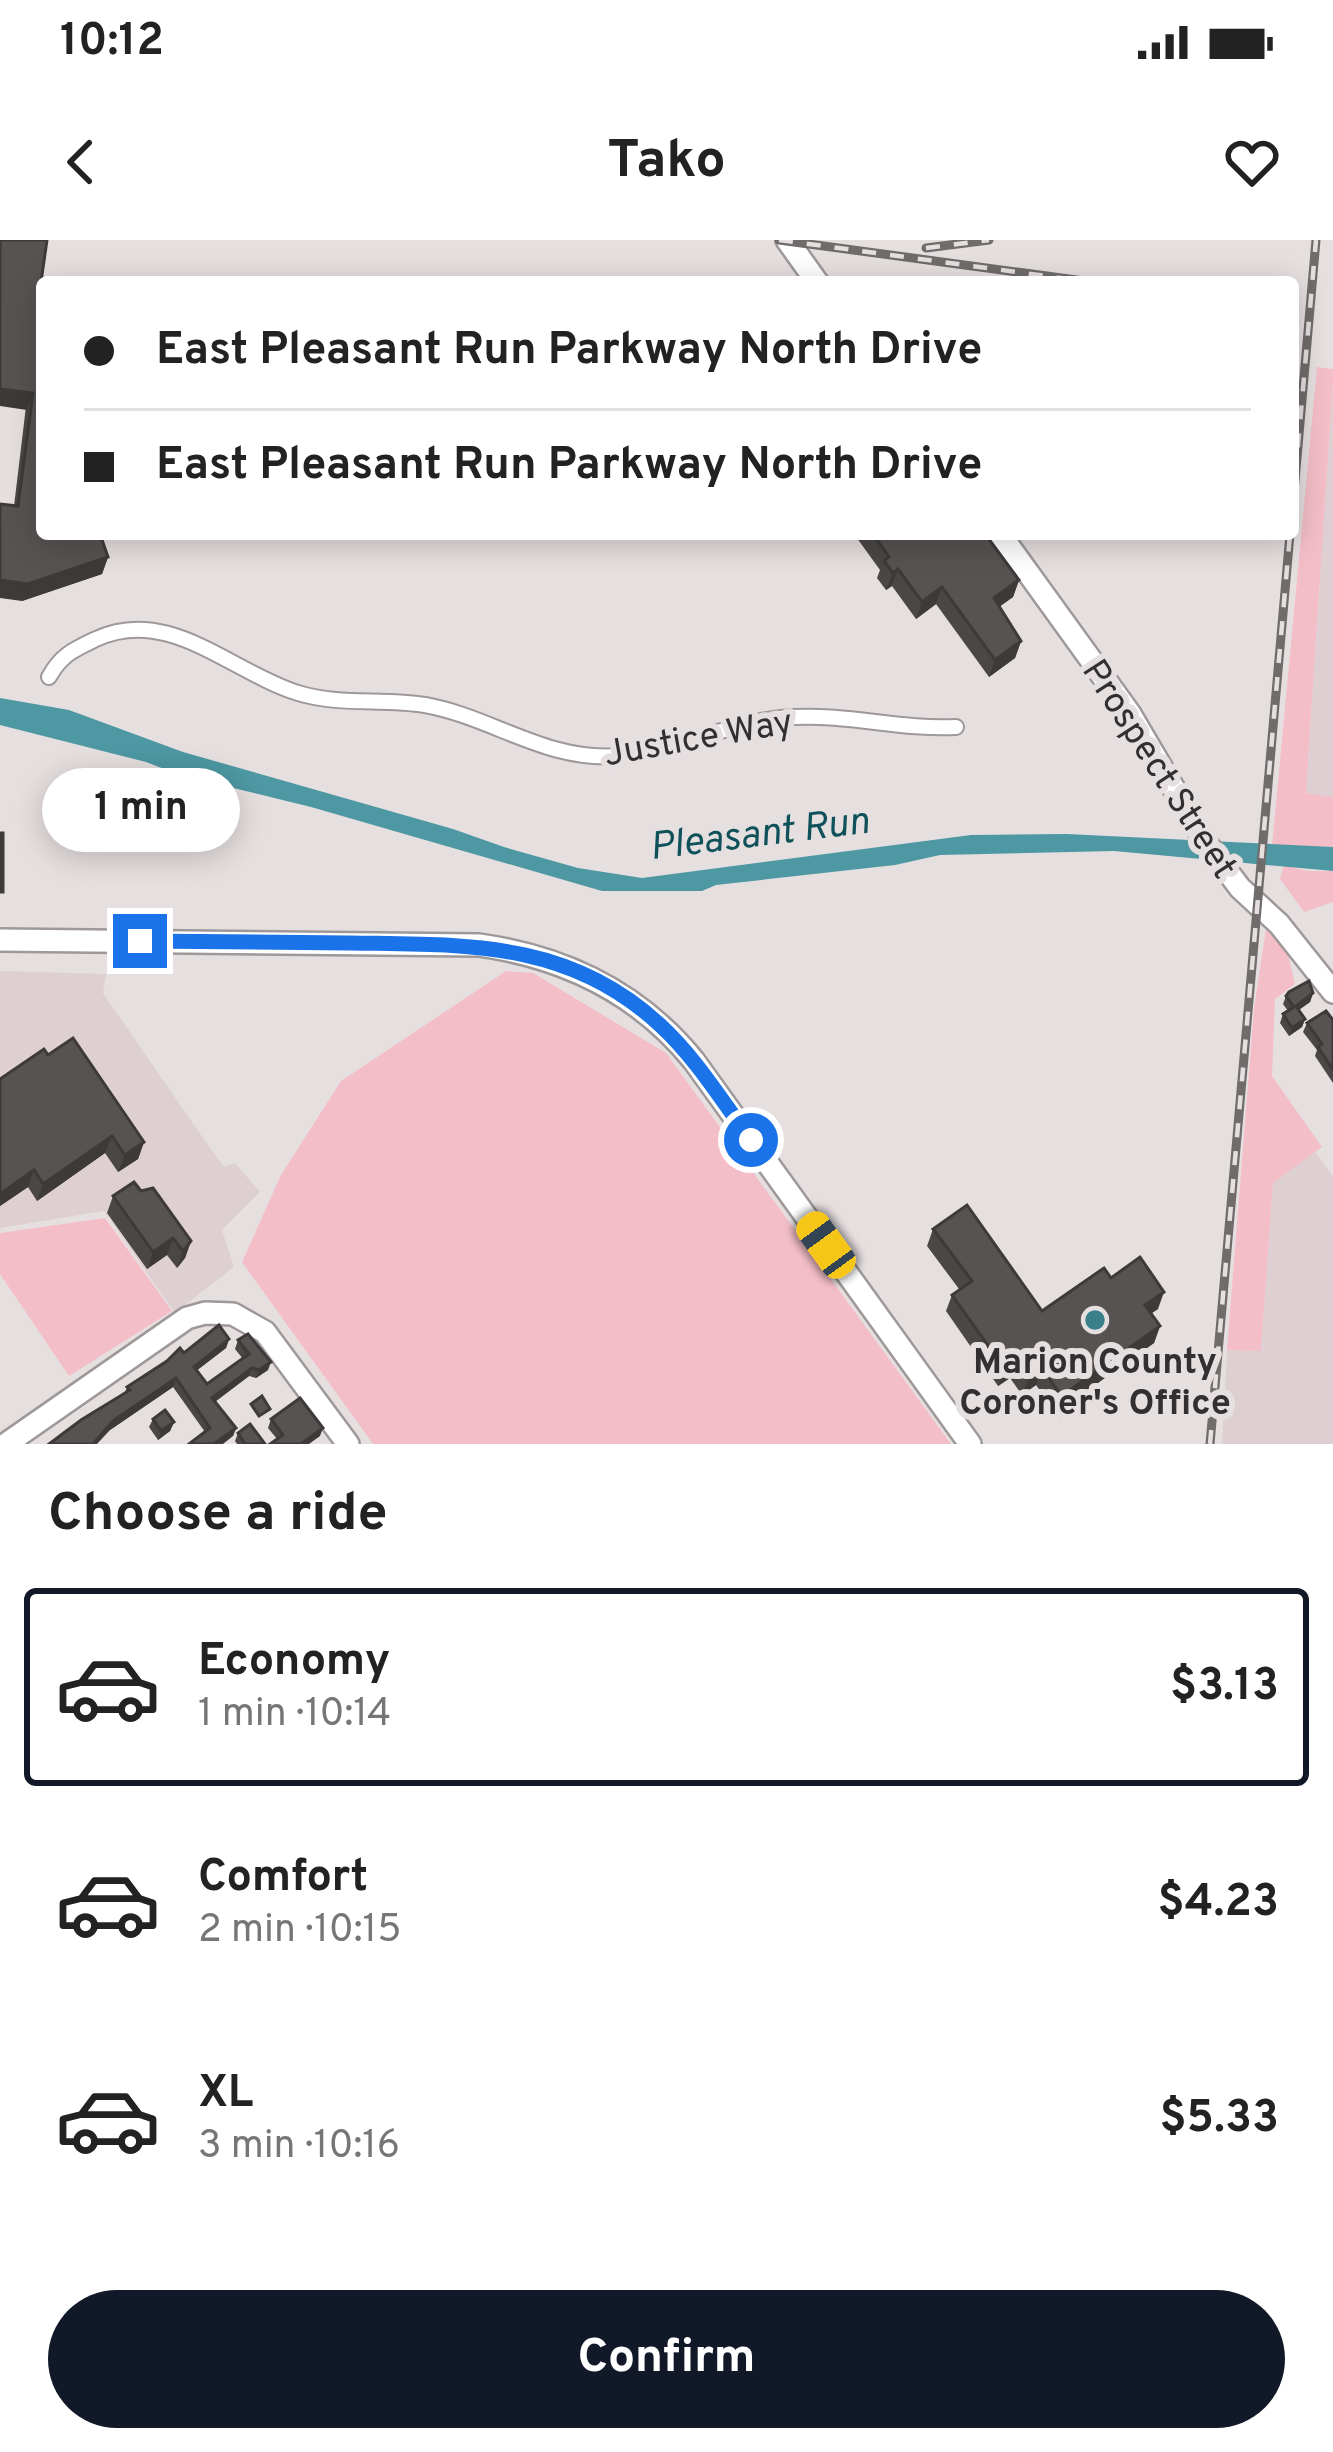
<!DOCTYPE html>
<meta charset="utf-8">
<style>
:root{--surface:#fff;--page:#f2f2f2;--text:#222;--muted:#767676;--line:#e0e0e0;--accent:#111827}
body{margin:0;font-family:Overpass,sans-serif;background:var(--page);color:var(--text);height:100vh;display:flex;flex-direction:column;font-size:45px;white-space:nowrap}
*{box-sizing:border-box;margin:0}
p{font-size:39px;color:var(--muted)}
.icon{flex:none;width:66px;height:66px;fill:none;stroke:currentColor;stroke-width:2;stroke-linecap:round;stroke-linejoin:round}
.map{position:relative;height:1204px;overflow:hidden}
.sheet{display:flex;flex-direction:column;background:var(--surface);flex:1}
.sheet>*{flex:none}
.guide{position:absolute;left:36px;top:36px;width:1263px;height:264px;border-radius:12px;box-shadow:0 6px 30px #0003;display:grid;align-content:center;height:264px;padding:0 48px;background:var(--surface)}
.end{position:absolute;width:54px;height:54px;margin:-27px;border:15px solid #1a73e8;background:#fff;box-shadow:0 0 0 6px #fff}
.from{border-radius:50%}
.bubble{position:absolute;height:84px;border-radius:42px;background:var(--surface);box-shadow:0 6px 30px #0003;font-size:39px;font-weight:700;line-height:84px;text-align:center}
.car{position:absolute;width:36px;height:72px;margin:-36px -18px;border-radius:15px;box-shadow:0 0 9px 3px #0007;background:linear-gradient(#f5c518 24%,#345 0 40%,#f5c518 0 76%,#345 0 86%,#f5c518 0)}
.guide b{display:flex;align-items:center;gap:42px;height:114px;font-size:45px}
.guide b+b{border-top:3px solid var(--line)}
.guide i{width:30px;height:30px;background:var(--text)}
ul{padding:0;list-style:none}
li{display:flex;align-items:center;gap:36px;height:198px;margin:0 24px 18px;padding:0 24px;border:6px solid transparent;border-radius:12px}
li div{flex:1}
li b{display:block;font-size:45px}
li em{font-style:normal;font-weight:700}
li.current{border-color:var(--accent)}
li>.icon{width:108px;height:108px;stroke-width:1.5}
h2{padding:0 48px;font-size:54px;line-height:144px}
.cta{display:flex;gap:24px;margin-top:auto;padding:24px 48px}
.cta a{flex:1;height:138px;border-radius:72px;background:var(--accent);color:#fff;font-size:48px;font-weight:700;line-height:138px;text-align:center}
.status{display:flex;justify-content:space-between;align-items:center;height:84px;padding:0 60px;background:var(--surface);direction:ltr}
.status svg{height:33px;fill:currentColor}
header{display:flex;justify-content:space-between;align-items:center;height:156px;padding:0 48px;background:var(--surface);font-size:54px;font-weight:700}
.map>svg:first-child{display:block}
</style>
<div class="status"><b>10:12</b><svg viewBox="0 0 49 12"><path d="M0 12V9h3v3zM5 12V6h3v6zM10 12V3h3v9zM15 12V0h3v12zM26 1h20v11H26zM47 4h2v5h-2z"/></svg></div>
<header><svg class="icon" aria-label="back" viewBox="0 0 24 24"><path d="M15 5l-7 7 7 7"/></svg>Tako<svg class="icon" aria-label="heart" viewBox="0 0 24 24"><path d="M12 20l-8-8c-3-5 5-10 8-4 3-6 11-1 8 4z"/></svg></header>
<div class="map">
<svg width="1333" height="1204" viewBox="0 0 1333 1204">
<rect width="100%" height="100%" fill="#e6dfe0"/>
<g fill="#ded0d2">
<path d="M1333 140V557L1306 554Z"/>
<path d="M0 731 106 734 103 753 201 895 224 927 235 923 260 952 222 990 234 1027 172 1075 173 1070 104 971 0 988Z"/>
<path d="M1315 912 1333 936V1204H1222L1227 1110H1261L1273 942Z"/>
</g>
<g fill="#f4bec8">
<path d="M1317 127 1333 129V140L1306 553 1333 557V607L1272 606Z"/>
<path d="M1284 625 1307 631H1333V662L1304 672 1280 639Z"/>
<path d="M1267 682 1285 701 1295 744 1275 759 1272 836 1322 907 1273 943 1261 1111 1227 1110 1254 769Z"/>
<path d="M506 731 533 733 666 813 951 1204H373L242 1022 281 935 341 841Z"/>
<path d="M105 978 172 1071 69 1136 0 1034V993Z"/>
</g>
<path fill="#4d98a3" d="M0 458 69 470 183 512 453 589 504 607 578 628 642 638 971 595 1067 594 1333 607V631L1114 611 940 615 895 625 716 645 702 651H602L311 567 180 535 146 522 0 485Z"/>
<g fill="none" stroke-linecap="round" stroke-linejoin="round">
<defs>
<path id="street" d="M49 437C61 415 73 410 96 399 168 365 231 432 298 453 340 466 383 458 425 465 492 477 545 521 616 516 677 512 731 480 793 477 848 474 902 490 956 487"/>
<g id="secondary">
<path d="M787 0 817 42"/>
<path d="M1000 294 1130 474 1204 600 1240 648 1279 684 1333 752"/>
<path d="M0 700 479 705C564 717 639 753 694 821L970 1204"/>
<path d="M6 1204 187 1078 205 1073 233 1074 265 1092 348 1204"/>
</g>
</defs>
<use href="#street" stroke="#9e9899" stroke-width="18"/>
<use href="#secondary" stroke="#9e9899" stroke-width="26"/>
<use href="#street" stroke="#fff" stroke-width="14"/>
<use href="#secondary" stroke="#fff" stroke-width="21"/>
<defs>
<g id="rail">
<path d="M779 0 1091 42"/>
<path d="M926 8 989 0"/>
<path d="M1293 263 1316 0"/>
<path d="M1210 1204 1290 294"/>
</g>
</defs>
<use href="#rail" stroke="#706c6c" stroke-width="9"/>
<use href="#rail" stroke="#e6dfe0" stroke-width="4.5" stroke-dasharray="14" stroke-linecap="butt"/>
</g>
<g fill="#4c4747">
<path d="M41 42 42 294 108 317 102 334 22 361 14 266Z"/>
<path d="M854 294H985L1019 340 1013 357 1000 366 1021 401 1015 418 989 437 936 364 916 379 892 346 886 350 877 338 880 330Z"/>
<path d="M1313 753 1310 762 1299 770 1305 779 1302 787 1289 796 1280 783 1283 774 1288 771 1283 764 1286 756Z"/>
<path d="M1333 780V843L1315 816 1317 810 1303 792 1307 783Z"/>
<path d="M48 815 144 902 138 919 118 932 105 913 37 961 28 947 0 966V839Z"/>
<path d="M141 951 191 1001 185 1018 177 1028 167 1015 147 1029 107 973 113 956Z"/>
<path d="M933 989 1042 1071 1111 1038 1158 1069 1151 1073 1160 1086 1154 1103 1071 1162 1067 1172 1059 1178 1036 1145 1022 1155 1010 1138 998 1146 946 1071 952 1055 959 1049 927 1006Z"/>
<path d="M229 1099 226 1108 197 1130 207 1144 243 1119 235 1109 238 1100 268 1130 256 1138 249 1136 215 1162 236 1188 233 1196 205 1192 173 1147 110 1190 127 1147 184 1113Z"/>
<path d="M153 1179 174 1182 170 1191 158 1200 149 1187Z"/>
<path d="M271 1179 320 1196 277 1199 268 1188Z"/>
<path d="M238 1193 265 1204H237L235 1201Z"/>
</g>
<g fill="#3e3a3a">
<path d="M0 149 33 153 27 170 0 166Z"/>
<path d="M108 317 102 334 22 361 0 358V340Z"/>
<path d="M898 329 892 346 886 350 893 333Z"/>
<path d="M1019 340 1013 357 988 375 994 358Z"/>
<path d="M942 347 936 364 916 379 922 362Z"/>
<path d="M1021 401 1015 418 989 437 995 420Z"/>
<path d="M1313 753 1310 762 1292 774 1296 766Z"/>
<path d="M1305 779 1302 787 1289 796 1292 788Z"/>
<path d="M112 896 105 913 37 961 43 944Z"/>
<path d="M144 902 138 919 118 932 125 915Z"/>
<path d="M34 930 28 947 0 966V954Z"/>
<path d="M173 998 167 1015 147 1029 153 1012Z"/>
<path d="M191 1001 185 1018 177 1028 183 1011Z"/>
<path d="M1164 1052 1158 1069 1139 1082 1145 1065Z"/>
<path d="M1160 1086 1154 1103 1071 1162 1067 1172 1059 1178 1070 1150Z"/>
<path d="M229 1099 226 1108 191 1135 194 1127Z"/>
<path d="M1016 1121 1010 1138 998 1146 1005 1129Z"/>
<path d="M271 1122 268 1130 256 1138 259 1130Z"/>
<path d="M252 1128 249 1136 209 1166 212 1158Z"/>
<path d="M1042 1128 1036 1145 1022 1155 1029 1138Z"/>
<path d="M176 1138 173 1147 110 1190 97 1204H93L113 1181Z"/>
<path d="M174 1182 170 1191 158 1200 161 1191Z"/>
<path d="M236 1188 233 1196 223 1204H214Z"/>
<path d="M323 1188 320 1196 309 1204H301Z"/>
</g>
<g fill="#585353" stroke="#3e3a3a" stroke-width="3">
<path d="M0 0H47L41 42 42 294H100L108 317 28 344 0 340V264L18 266 33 153 0 149Z"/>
<path d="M873 294H985L1019 340 994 358 1021 401 995 420 942 347 922 362 898 329 893 333 884 321 889 317Z"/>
<rect x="0" y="593" width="3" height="59"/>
<path d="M1309 741 1313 753 1296 766 1305 779 1292 788 1283 774 1294 767 1286 756 1289 752Z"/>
<path d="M1326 771 1333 780V830L1318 807 1322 804 1307 783Z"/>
<path d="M73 798 144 902 125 915 112 896 43 944 34 930 0 954V839L44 809 48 815Z"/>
<path d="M134 942 141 951 153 948 191 1001 183 1011 173 998 153 1012 113 956Z"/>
<path d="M967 965 1042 1071 1104 1028 1111 1038 1140 1017 1164 1052 1145 1065 1160 1086 1070 1150 1073 1155 1065 1161 1042 1128 1029 1138 1016 1121 1005 1129 952 1055 972 1041 933 989Z"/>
<path d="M219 1085 229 1099 194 1127 207 1144 249 1114 238 1100 248 1094 271 1122 259 1130 252 1128 212 1158 236 1188 214 1204H189L210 1188 176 1138 113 1181 93 1204H49L81 1180 130 1150 127 1147 167 1121 180 1108 184 1113Z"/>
<path d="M262 1156 270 1169 259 1176 251 1164Z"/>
<path d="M300 1158 323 1188 301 1204H270L283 1195 271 1179Z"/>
<path d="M165 1170 174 1182 161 1191 153 1179Z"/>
<path d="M250 1184 265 1204H245L238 1193Z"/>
</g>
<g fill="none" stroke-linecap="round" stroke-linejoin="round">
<path stroke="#1a73e8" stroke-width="15" d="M140 701C211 702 281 702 351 703 466 705 569 700 660 785 696 818 722 861 751 900"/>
</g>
<circle fill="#39808a" stroke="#e6dfe0" stroke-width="4.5" cx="1095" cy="1080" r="12"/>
<g text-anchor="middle" stroke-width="12" stroke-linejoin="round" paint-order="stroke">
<g font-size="36" fill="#312f2f" stroke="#e6dfe0">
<text transform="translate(698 496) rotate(-10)" y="13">Justice Way</text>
<text transform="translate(1161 528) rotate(57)" y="13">Prospect Street</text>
</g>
<g font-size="36" font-weight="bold" fill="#312f2f" stroke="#e6dfe0">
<text x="1095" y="1133">Marion County<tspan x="1095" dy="41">Coroner's Office</tspan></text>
</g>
<g font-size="39" font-style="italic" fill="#0f515a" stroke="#e6dfe0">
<text transform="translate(759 592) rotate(-7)" y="14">Pleasant Run</text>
</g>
</g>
</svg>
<i class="end from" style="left:751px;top:900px"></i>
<i class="end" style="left:140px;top:701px"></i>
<div class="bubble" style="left:42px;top:528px;width:198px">1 min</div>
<i class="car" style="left:826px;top:1005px;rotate:324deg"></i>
<div class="guide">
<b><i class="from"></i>East Pleasant Run Parkway North Drive</b>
<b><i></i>East Pleasant Run Parkway North Drive</b>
</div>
</div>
<section class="sheet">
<h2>Choose a ride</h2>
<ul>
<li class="current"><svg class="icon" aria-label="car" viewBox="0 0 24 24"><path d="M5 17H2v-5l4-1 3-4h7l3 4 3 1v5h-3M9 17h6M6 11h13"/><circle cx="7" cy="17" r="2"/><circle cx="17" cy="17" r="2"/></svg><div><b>Economy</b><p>1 min · 10:14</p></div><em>$3.13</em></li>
<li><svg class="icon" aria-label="car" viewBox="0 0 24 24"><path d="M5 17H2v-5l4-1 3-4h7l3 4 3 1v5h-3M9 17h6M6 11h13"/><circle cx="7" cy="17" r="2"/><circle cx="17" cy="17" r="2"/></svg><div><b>Comfort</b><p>2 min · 10:15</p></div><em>$4.23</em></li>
<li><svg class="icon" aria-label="car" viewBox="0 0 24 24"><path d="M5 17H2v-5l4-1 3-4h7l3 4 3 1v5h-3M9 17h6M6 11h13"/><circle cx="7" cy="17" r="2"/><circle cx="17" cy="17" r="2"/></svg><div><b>XL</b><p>3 min · 10:16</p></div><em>$5.33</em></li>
</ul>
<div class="cta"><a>Confirm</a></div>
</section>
